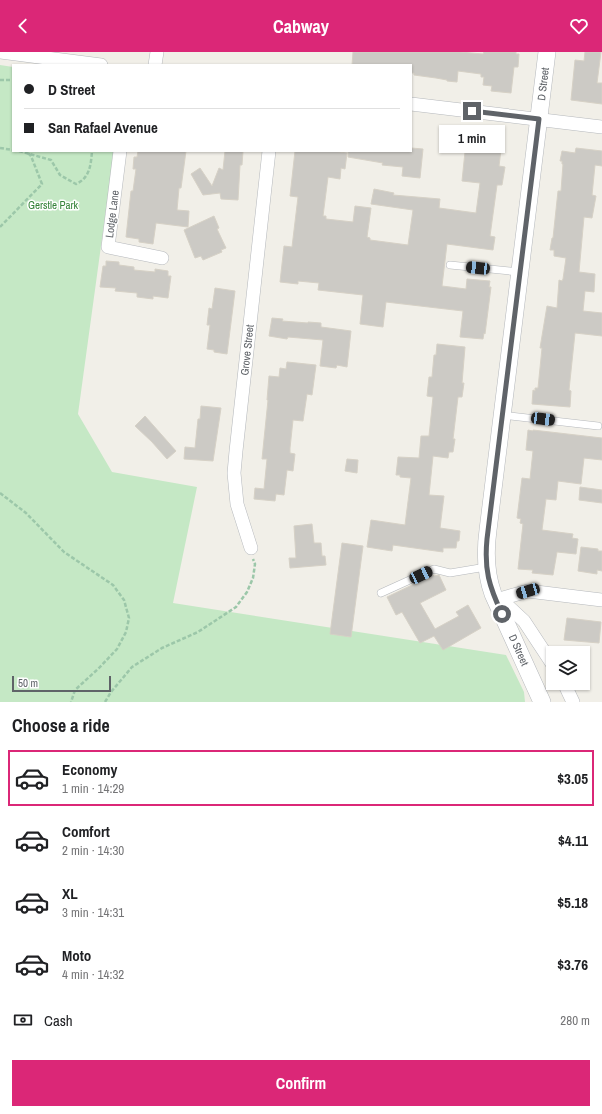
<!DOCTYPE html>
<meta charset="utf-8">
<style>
:root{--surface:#fff;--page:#f2f2f2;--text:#202124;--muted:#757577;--line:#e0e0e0;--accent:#db2777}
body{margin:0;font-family:"Archivo Narrow",sans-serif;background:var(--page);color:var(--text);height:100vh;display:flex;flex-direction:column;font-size:15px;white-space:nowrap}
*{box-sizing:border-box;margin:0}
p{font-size:13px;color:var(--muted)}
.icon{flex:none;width:22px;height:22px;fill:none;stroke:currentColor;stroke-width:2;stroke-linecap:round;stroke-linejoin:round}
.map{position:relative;height:650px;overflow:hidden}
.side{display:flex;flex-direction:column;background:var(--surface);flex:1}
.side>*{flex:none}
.guide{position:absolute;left:12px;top:12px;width:400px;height:88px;border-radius:0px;box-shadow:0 1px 3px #0004;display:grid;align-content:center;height:88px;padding:0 12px;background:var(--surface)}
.fabs{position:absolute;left:546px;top:594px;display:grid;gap:8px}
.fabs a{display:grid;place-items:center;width:44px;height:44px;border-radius:0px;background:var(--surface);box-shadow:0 1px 3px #0004;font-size:20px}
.scale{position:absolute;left:12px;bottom:10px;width:99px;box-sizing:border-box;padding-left:4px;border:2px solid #5f6368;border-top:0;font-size:11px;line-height:14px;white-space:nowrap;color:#5f6368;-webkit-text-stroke:3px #fff;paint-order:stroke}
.end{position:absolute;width:18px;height:18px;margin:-9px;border:5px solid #5f6368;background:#fff;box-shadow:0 0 0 2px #fff}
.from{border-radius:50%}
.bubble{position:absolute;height:28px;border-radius:0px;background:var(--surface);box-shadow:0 1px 3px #0004;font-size:13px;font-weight:700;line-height:28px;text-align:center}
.car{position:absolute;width:12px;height:24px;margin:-12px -6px;border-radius:5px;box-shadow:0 0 3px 1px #0007;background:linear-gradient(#222 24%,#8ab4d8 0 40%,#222 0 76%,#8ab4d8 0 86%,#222 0)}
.guide b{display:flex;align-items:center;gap:14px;height:38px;font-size:15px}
.guide b+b{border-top:1px solid var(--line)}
.guide i{width:10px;height:10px;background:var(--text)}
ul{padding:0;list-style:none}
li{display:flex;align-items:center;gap:12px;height:56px;margin:0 8px 6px;padding:0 4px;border:2px solid transparent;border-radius:0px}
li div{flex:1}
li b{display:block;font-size:15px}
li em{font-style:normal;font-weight:700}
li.active{border-color:var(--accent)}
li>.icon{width:36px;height:36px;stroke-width:1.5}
h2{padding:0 12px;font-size:18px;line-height:48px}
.pay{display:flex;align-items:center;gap:10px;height:44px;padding:0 12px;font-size:15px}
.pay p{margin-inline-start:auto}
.button{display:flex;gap:8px;margin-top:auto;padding:8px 12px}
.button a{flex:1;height:46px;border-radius:0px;background:var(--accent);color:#fff;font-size:16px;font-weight:700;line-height:46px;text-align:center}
header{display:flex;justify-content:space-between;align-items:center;height:52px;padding:0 12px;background:var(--accent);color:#fff;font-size:18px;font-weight:700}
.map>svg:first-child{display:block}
</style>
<header><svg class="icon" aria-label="back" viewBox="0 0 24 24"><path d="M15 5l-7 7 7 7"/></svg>Cabway<svg class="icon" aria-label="heart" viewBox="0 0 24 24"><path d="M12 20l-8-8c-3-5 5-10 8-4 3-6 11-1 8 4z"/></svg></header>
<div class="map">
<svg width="602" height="650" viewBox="0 0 602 650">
<rect width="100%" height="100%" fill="#f1efe8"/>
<path fill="#c5e8c5" d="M0 13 13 15V99H114L78 362 112 420 197 435 173 551 506 603 524 640 525 650H0Z"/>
<g fill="#cccac5" stroke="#d6d1c6">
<path d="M353 0H460L483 2 484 0H516V2H519L518 15H514L511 41 491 39 492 34 483 33 484 25H481V22L458 19 457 30 447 29V28L436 26 414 23V21H411V13H352Z"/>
<path d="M585 0H601L597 31H602V52L571 48 575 8 584 9Z"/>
<path d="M473 87 502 90 499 114 505 115 502 133H497L490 184 495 185 493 198 447 192 442 234 466 237 467 227 490 229 489 235H491L485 282 484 281 483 287 460 285 463 259 386 250 383 275 360 272 363 243 318 238 319 231 298 229V232L280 230 284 194 292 195 298 145 290 144 295 99H333L347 101 345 117 341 116 340 127 328 125 323 164H326V167L353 170 355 154 371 156 367 185 370 186V188L408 193 413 158 371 152 374 137 394 141 393 143 440 147 439 156 476 161 480 131 462 129 466 90 472 91Z"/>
<path d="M411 96 423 97 420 126 402 124 403 115 382 113 383 111 348 105V99H411Z"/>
<path d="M576 96 602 99V114L595 113 592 143 596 144 592 166 584 165 579 220 595 222 594 240 585 239 583 259 602 261V284L575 281 569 338 571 339 570 355 532 352 533 338 535 339V336H538L542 296H540L547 254 557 256 559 228 562 229 563 227 566 206 554 204V198H550L552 186H553L558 139H561L563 112H562V109H560L562 99 575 101Z"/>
<path d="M138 99H186L181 136H179L177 158 189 159 188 175 156 171 153 192 139 190V187L126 185 131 139H133L136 117H133L134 105H137Z"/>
<path d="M225 99H243L242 113H240L238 148 221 147 220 141 203 143 191 122 200 116 212 134 219 116 223 118Z"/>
<path d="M214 164 219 176 217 177 226 196 221 198 222 200 203 208 201 204 195 206 184 178Z"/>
<path d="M106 209 119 210V213L134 215V218L155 220V217L168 219V224H171L168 246 153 244V247L137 245V241L115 239 116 236 100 235 103 214H106Z"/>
<path d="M215 236 235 239 227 302 214 300V298L207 297 210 273H207L209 256 212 257Z"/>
<path d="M272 266 283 267 282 269 308 271V270L321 271V275L351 279 347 315 337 313 336 316 320 314 323 288 288 285 287 287 269 284Z"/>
<path d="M437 292 465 295 462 331H464L462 345H458L453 387H455L453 400H449L448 406 433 404 429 443 444 444 440 476 460 479 459 489H457L456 496H443V500L393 493 392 499 367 495 371 468 405 473 411 426 400 425V423H396L398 405 419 406 421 384H429L433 345 427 344 429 325H432L434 303H436Z"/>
<path d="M287 310 316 313 312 343 307 342 303 369 293 368 290 396V401L295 402 293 419 287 418 284 443 276 442 275 449 254 447 255 436 264 437 267 407H262L268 348H267L269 324 279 325 280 316 286 317Z"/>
<path d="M201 354 221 356 213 409 184 407 185 395 195 396 198 367H200Z"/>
<path d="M145 364 176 399 167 407 152 390 135 374Z"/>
<path d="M528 378 533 379V378L602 386V408L584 406 581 432 558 429 556 448 546 447 542 478 573 482 572 486 578 487 576 502 557 500 553 523 532 521 533 518 518 517 523 472 520 471 521 467 517 466 522 426 530 427 533 399 526 398Z"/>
<path d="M347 407 358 408 357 421 345 419Z"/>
<path d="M580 435 602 438V451L579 448Z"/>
<path d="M312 472 314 491H321L322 504H325L326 513 290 516 289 506H296L294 474Z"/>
<path d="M342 491 363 494 351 585 330 582Z"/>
<path d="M581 495 598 497V499H602V519L597 518V522L578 519Z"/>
<path d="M433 523 434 524 439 523 446 538 420 551 435 577 459 564 456 560 468 553 481 576 443 598 434 584 420 591 402 560 396 563 387 545Z"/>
<path d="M567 566 601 570 599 591 564 588Z"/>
</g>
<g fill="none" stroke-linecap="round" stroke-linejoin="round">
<defs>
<g id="service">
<path d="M450 213 519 220"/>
<path d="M502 363 598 374"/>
<path d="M381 541 434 517 450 521 486 515"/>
</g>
<g id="minor">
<path d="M0 0 101 13"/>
<path d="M155 13 157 0"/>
<path d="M411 52 602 75"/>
<path d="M120 99 108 195 162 206"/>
<path d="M251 496 237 452 234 421 236 399 269 99"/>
<path d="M496 548 528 539 602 548"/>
<path d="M496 548 509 555 524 569 553 613"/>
<path d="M564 631 573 650"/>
</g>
<path id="tertiary" d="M542 650 493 542C485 520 485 500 488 478L547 0"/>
</defs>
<use href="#service" stroke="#b5b8bc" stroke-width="8"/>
<use href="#minor" stroke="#b5b8bc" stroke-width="14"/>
<use href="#tertiary" stroke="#b5b8bc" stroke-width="18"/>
<g stroke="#9cc7a9" stroke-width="2.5" stroke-dasharray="4 2" stroke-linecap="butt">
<path d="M0 28H13"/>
<path d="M0 96 13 98"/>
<path d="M19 99 51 108 60 123 76 132C90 126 91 112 92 99"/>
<path d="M0 175 42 132 31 104 28 101"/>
<path d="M0 441 26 461 64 500 113 533 124 548 129 566 126 580 117 597 99 616 75 638 71 650"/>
<path d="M105 650 111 640 132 615 162 596 198 580 236 555 247 540 253 526 255 512 253 507"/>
</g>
<use href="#service" stroke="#fff" stroke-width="7"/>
<use href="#minor" stroke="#fff" stroke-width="13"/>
<use href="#tertiary" stroke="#fff" stroke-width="17"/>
</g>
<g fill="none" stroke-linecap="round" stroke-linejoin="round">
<path stroke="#5f6368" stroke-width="5" d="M472 59 539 67 487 487C484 518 489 534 502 562"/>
</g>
<g text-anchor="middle" stroke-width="3" stroke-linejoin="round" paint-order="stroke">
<g font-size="11" fill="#5f6368" stroke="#fff">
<text transform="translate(543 32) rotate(-83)" y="4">D Street</text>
<text transform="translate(112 162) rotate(-83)" y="4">Lodge Lane</text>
<text transform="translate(247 298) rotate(-84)" y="4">Grove Street</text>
<text transform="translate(519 598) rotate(66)" y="4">D Street</text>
</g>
<g font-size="11" fill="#348238" stroke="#fff">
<text x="53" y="157">Gerstle Park</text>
</g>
</g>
</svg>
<div class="fabs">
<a><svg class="icon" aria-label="layers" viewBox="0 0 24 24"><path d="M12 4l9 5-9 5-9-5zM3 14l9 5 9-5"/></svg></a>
</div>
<div class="scale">50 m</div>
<i class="end from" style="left:502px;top:562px"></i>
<i class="end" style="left:472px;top:59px"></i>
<div class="bubble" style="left:439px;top:73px;width:66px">1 min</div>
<i class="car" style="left:478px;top:216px;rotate:276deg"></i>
<i class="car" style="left:543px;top:367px;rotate:97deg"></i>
<i class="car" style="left:421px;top:523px;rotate:65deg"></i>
<i class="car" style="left:528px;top:539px;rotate:254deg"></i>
<div class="guide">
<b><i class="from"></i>D Street</b>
<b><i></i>San Rafael Avenue</b>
</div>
</div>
<section class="side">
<h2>Choose a ride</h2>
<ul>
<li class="active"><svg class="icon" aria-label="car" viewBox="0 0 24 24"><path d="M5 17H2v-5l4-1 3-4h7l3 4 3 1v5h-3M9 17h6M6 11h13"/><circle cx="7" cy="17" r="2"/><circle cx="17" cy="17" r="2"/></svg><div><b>Economy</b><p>1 min · 14:29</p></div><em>$3.05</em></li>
<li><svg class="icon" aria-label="car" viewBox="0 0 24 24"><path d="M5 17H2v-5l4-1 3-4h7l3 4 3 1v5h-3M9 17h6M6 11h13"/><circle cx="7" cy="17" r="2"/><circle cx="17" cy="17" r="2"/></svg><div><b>Comfort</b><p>2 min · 14:30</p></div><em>$4.11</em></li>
<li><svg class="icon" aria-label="car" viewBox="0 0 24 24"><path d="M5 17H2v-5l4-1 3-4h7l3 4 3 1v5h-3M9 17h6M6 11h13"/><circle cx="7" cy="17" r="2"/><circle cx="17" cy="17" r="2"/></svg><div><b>XL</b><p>3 min · 14:31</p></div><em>$5.18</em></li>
<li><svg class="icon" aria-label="car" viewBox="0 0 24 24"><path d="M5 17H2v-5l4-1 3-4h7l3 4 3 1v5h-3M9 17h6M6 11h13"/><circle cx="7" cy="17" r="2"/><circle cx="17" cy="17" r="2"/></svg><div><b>Moto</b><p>4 min · 14:32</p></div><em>$3.76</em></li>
</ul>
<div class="pay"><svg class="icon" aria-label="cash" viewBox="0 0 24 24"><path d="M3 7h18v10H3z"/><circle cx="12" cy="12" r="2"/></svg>Cash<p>280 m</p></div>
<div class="button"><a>Confirm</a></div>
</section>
